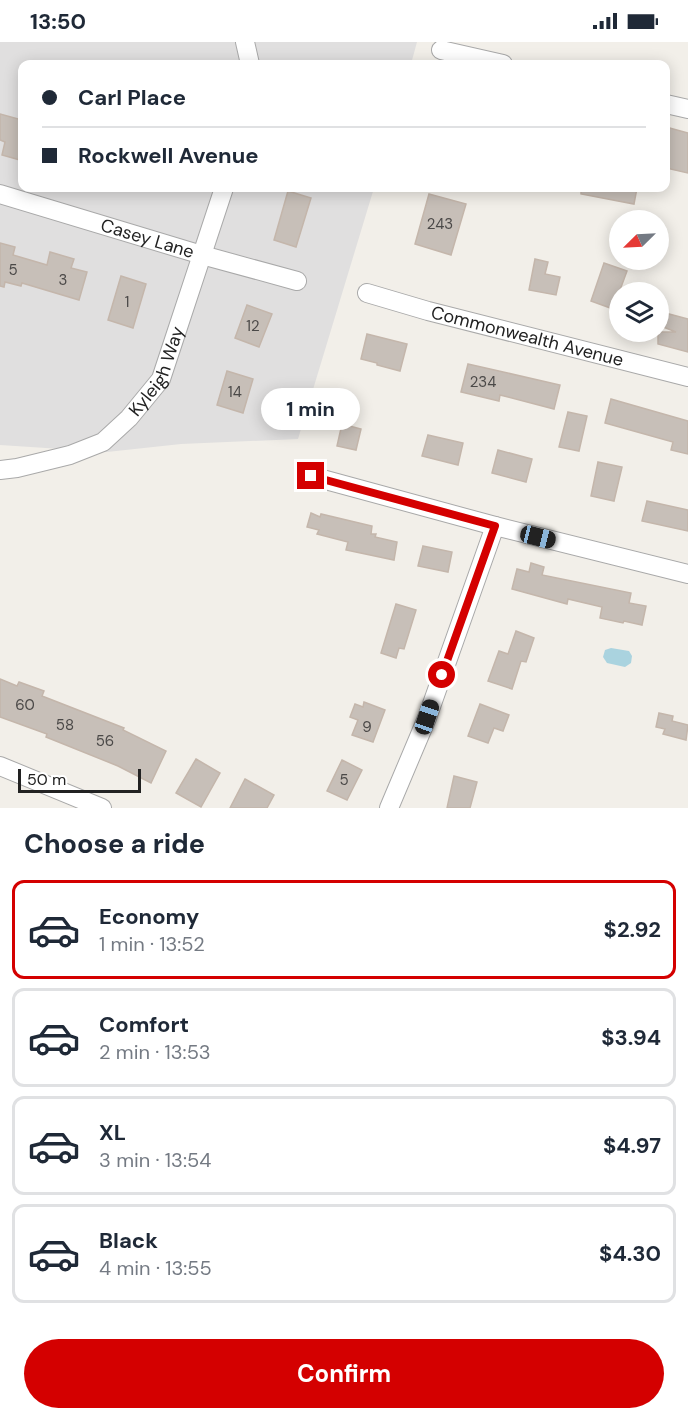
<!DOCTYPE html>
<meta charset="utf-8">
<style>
:root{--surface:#fff;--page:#f2f2f3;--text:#1f2937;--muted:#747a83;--line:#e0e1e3;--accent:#d40000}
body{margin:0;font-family:"DM Sans",sans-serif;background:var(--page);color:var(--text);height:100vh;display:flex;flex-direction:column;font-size:22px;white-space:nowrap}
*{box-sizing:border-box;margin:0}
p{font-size:20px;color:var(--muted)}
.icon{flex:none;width:33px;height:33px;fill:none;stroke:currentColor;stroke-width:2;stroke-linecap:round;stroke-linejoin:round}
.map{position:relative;height:766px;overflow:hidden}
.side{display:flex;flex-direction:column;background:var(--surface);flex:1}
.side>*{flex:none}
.hud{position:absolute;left:18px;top:18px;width:652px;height:132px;border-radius:12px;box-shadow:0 3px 15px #0003;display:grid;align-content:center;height:132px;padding:0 24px;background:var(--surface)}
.needle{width:39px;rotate:246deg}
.buttons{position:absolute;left:609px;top:168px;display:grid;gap:12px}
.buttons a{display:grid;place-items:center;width:60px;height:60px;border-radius:50%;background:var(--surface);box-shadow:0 3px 15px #0003;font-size:30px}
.scale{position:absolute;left:18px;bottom:15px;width:123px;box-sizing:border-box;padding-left:6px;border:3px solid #222;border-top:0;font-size:16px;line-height:21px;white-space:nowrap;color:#222;-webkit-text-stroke:4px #fff;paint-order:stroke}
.end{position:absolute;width:27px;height:27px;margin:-14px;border:8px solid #d40000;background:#fff;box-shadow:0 0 0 3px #fff}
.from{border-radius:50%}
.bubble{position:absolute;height:42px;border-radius:21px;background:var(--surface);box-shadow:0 3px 15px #0003;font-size:20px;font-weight:700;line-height:42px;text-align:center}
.car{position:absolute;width:18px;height:36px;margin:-18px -9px;border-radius:8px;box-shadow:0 0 4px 2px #0007;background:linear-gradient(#222 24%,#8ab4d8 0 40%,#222 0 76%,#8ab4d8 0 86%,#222 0)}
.hud b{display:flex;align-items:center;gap:21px;height:57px;font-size:22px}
.hud b+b{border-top:2px solid var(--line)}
.hud i{width:15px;height:15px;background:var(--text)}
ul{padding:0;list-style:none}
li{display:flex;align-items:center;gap:18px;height:99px;margin:0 12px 9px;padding:0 12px;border:3px solid var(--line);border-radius:12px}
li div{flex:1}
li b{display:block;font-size:22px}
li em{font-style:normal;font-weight:700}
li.active{border-color:var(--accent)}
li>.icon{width:54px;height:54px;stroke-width:1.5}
h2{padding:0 24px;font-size:27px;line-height:72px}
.button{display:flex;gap:12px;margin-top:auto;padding:12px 24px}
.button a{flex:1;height:69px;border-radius:36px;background:var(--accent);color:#fff;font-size:24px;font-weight:700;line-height:69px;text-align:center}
.status{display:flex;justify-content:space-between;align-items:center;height:42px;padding:0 30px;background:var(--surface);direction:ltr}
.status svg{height:16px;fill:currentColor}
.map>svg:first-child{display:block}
</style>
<div class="status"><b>13:50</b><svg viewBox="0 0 49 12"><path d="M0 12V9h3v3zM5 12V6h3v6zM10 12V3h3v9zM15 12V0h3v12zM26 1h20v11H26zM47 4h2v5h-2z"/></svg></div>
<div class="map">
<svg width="688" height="766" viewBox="0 0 688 766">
<rect width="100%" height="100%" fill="#f2efe9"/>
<path fill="#e0dfdf" d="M0 0H417L411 22H22V146H374L298 397 181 402 107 410 0 403Z"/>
<path fill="#aad3df" d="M611 606 629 609 632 614 631 621 625 625 607 621 603 615 605 608Z"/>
<g fill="#c7bfb8" stroke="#c4b6ab" stroke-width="1.5">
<path d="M0 72 22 78V110L20 118 2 113 5 100 0 98Z"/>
<path d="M666 85 688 91V131L666 126Z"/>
<path d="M581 146H637L634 162 581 152Z"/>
<path d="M288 149 311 156 296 205 274 198Z"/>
<path d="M429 152 466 162 451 213 415 202Z"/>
<path d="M0 201 15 205 13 213 47 223 50 210 74 217 71 226 87 230 79 258 22 241 21 244 5 240 4 245 0 244Z"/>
<path d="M535 217 548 220 545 232 560 235 556 253 529 248Z"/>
<path d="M604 221 627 229 613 267 591 259Z"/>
<path d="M121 234 146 242 133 286 108 278Z"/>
<path d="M247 263 272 272 259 305 235 296Z"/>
<path d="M658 269 688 277V310L658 302V290H676L658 283Z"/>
<path d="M367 292 407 302 400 329 377 323V321L361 317Z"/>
<path d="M468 322 560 343 554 367 500 353 499 359 461 350Z"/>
<path d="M227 329 253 337 243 371 217 363Z"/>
<path d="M611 357 688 379V412L671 408 673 400 605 381Z"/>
<path d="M568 370 587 374 579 409 559 405Z"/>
<path d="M342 382 361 387 356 408 337 404Z"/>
<path d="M428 393 463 401 458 423 422 414Z"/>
<path d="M498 408 532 417 526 440 492 431Z"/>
<path d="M598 420 622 425 614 459 591 454Z"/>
<path d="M647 459 688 468V489L642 479Z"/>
<path d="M311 471 320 475 321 472 372 484 371 492H376L375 495 397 500 394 518 346 508 348 500 317 492 319 488 307 485Z"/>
<path d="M423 504 452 510 448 530 418 524Z"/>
<path d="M531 521 544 525 542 533 631 551 629 561 646 564 642 583 624 579 623 581 600 576 602 565 568 557 567 562 512 547 517 527 529 530Z"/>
<path d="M396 562 416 568 404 607 399 606 396 616 381 611Z"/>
<path d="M516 589 534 596 526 620 521 619 512 647 488 639 499 609 508 612Z"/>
<path d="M0 637 17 644 19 640 44 649 42 654 124 686 123 688 166 709 151 741 118 724 46 695 47 692 0 675Z"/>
<path d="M364 660 385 668 373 700 352 693 358 678 350 675 355 662 363 665Z"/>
<path d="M480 662 509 673 503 689 494 686 488 701 468 694Z"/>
<path d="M659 671 673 674 672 679 688 683 686 698 663 692 665 687 656 685Z"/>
<path d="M196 717 220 731 201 765 176 751Z"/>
<path d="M342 718 362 728 347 758 327 749Z"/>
<path d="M454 734 477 740 470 766H447Z"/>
<path d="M245 737 274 753 267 766H230Z"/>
</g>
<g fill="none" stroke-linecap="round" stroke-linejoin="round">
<defs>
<g id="minor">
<path d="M245 0 250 22"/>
<path d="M441 8 503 22"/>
<path d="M666 62 688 67"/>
<path id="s1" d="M0 152 202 213 297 239"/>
<path id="s2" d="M367 251 428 269 688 335"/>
<path id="s3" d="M0 428 17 426 70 413 103 400 129 376 161 337 224 146"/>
<path d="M311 434 495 484 688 532"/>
<path d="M0 724 102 766"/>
<path d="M389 766 427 676 495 484"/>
</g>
</defs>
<use href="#minor" stroke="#a9a9a9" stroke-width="20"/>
<use href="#minor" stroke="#fff" stroke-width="18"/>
</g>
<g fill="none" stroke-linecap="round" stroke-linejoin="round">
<path stroke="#d40000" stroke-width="8" d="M311 434 495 484 442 633"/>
</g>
<g text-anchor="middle" stroke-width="4.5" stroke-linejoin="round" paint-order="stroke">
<g font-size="15" fill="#4b4948">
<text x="440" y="187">243</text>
<text x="13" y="233">5</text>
<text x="63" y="243">3</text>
<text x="127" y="265">1</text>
<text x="253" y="289">12</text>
<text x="483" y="345">234</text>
<text x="235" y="355">14</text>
<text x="25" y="668">60</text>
<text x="65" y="688">58</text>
<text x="367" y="690">9</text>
<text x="105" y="704">56</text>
<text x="344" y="743">5</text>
</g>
<g font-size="18" fill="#222" stroke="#fff">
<text dy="6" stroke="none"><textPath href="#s1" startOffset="154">Casey Lane</textPath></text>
<text dy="6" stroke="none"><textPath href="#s2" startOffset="166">Commonwealth Avenue</textPath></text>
<text dy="6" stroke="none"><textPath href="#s3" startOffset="198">Kyleigh Way</textPath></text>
</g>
</g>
</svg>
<div class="buttons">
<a><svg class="needle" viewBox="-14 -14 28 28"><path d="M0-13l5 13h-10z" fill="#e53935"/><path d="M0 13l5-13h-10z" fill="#747a83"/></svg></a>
<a><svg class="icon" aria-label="layers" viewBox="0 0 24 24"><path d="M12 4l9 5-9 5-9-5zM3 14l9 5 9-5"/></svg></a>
</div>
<div class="scale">50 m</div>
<i class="end from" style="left:442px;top:633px"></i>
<i class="end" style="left:311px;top:434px"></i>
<div class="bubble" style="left:261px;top:346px;width:99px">1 min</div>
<i class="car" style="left:538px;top:495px;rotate:104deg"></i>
<i class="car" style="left:427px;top:675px;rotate:19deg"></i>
<div class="hud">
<b><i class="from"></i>Carl Place</b>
<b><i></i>Rockwell Avenue</b>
</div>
</div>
<section class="side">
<h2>Choose a ride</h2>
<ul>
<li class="active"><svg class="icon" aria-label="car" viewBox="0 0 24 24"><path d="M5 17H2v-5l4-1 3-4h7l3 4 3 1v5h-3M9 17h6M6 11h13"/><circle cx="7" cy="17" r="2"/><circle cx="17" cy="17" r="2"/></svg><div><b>Economy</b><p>1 min · 13:52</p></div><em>$2.92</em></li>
<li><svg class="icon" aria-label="car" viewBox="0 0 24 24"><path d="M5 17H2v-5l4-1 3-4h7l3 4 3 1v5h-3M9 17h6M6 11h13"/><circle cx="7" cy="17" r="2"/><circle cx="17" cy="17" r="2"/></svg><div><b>Comfort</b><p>2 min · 13:53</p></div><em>$3.94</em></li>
<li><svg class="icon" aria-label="car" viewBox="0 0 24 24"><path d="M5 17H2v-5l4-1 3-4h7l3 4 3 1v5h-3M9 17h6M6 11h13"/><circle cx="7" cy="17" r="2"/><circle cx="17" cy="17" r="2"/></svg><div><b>XL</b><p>3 min · 13:54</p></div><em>$4.97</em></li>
<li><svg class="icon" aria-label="car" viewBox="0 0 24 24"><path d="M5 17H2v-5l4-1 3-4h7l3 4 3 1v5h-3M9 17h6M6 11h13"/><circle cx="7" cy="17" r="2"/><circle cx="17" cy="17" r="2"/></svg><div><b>Black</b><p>4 min · 13:55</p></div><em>$4.30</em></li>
</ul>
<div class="button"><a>Confirm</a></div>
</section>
